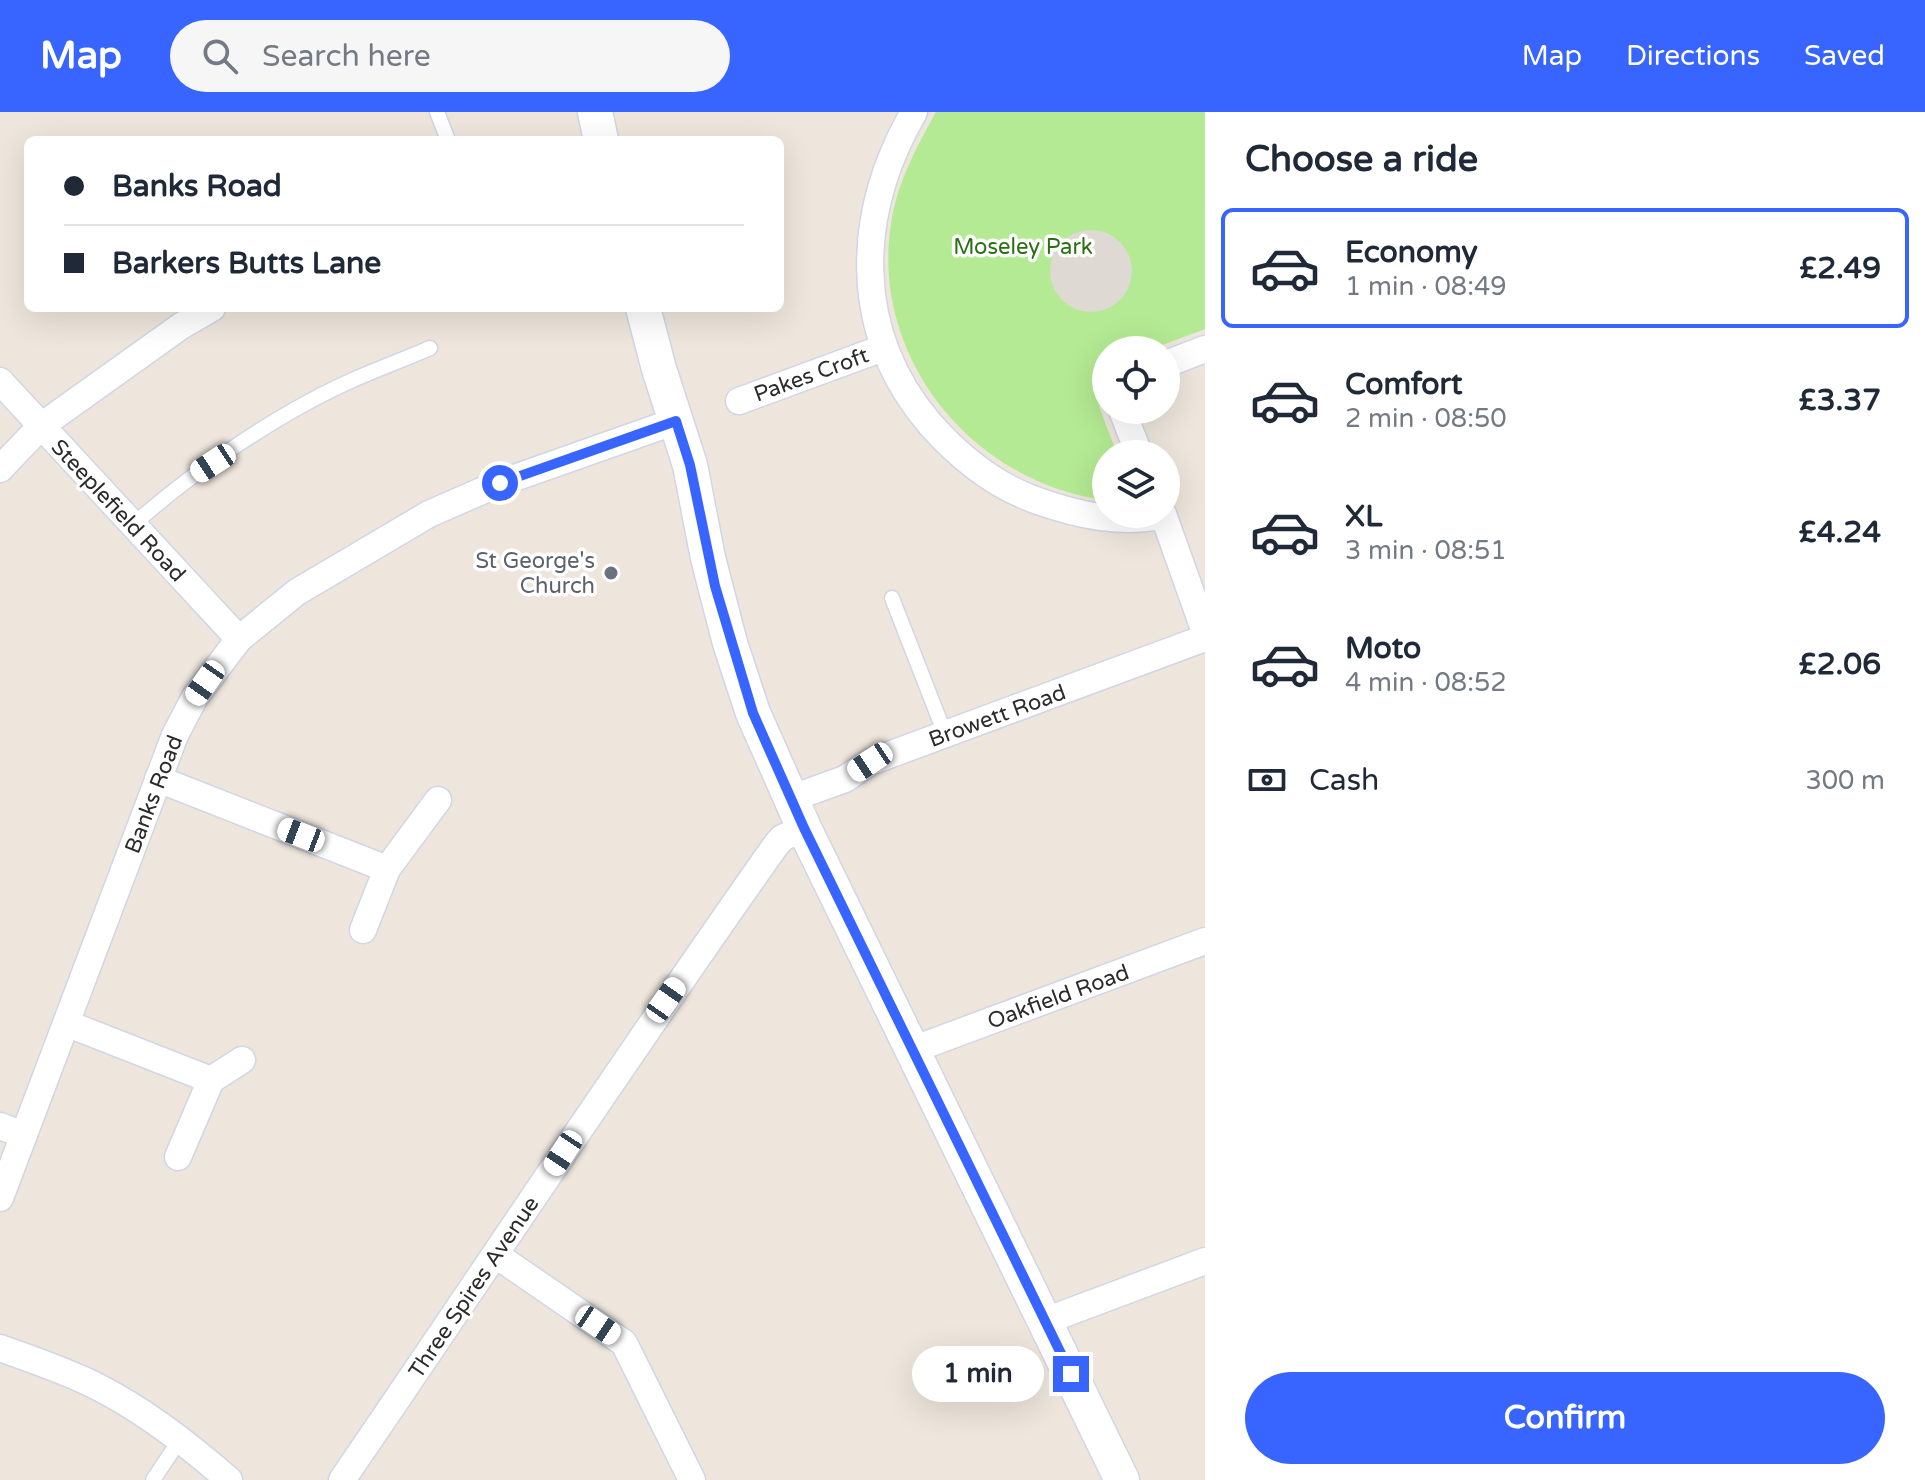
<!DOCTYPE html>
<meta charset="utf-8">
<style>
:root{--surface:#fff;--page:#f6f6f7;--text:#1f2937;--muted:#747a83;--line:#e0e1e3;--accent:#3865ff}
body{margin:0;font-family:"Varela Round",sans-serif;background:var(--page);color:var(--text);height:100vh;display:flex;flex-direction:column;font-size:30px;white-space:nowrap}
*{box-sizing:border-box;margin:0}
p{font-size:26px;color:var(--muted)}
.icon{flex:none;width:44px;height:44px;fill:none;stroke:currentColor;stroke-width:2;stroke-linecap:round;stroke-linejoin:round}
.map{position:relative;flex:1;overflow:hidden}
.drawer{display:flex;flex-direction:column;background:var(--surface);width:720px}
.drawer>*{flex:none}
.top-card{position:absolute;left:24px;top:24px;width:760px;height:176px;border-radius:12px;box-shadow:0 8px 32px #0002;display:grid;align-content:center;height:176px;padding:0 40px;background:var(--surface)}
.buttons{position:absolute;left:1092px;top:224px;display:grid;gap:16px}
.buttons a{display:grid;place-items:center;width:88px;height:88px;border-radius:50%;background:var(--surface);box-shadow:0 8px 32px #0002;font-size:40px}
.end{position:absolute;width:36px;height:36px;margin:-18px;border:10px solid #3865ff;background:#fff;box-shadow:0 0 0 4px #fff}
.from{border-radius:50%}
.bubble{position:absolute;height:56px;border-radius:28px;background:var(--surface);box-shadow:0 8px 32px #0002;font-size:26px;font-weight:700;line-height:56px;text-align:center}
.car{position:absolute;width:24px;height:48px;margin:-24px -12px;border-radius:10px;box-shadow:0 0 6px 2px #0007;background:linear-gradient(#fff 24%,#345 0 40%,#fff 0 76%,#345 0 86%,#fff 0)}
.top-card b{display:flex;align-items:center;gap:28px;height:76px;font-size:30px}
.top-card b+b{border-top:2px solid var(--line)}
.top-card i{width:20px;height:20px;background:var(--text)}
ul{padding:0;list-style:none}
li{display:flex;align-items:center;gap:24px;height:120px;margin:0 16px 12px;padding:0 24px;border:4px solid transparent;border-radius:12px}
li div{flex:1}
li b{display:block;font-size:30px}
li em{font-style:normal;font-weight:700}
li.current{border-color:var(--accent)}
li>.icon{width:72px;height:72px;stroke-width:1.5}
h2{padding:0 40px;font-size:36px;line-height:96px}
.pay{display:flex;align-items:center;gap:20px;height:88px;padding:0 40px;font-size:30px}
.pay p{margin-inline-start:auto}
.action{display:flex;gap:16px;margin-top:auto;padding:16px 40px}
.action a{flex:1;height:92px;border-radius:48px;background:var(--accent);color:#fff;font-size:32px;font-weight:700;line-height:92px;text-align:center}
header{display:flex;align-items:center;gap:48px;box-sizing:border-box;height:112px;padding:0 40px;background:var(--accent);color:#fff}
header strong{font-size:38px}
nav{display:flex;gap:44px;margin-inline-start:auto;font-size:28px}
.search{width:560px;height:72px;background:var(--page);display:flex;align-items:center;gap:20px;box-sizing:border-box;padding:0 28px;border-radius:44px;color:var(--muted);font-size:30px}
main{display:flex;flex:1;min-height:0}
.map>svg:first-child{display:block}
</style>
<header>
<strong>Map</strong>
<div class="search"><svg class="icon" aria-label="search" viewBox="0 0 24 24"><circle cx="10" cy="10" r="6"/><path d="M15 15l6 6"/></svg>Search here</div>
<nav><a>Map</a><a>Directions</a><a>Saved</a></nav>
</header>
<main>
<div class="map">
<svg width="1205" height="1368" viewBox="0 0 1205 1368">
<rect width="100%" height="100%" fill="#eee6dc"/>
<path fill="#b4ea93" d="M936 0H1205V217L1149 238H1106V260L1100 268 1097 283 1100 297 1117 342H1106V388C974 372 870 246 891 112 897 71 916 36 936 0Z"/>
<circle fill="#ded9d3" cx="1091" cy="159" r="41"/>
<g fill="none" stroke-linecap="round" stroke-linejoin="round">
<defs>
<g id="service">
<path d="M437 0 448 28"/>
<path d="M133 413C193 359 282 299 355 267 380 256 405 247 430 236"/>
<path d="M892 486 945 622"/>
<path d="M153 1368 179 1329"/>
</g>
<g id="minor">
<path d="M914 0C855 102 851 219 930 312 960 346 995 374 1038 389 1078 403 1121 413 1163 403"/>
<path d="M1166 252 1205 237"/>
<path d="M0 269 239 527"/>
<path d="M739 289 883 236"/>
<path d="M1122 298 1139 342"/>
<path d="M0 357 41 314 181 214 212 196"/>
<path d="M1163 402 1205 520"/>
<path d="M158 667 387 757"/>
<path d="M792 686 845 667 870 650 1205 526"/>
<path d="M363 818 387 757 438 688"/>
<path d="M68 912 211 968"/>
<path d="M912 938 1205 829"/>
<path d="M0 1014 24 1023"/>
<path d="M178 1045 211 968 242 948"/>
<path d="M0 1086 175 623 195 585 239 527 297 480 429 402 500 371 676 309"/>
<path d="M496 1143 624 1231 692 1368"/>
<path d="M1045 1209 1205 1149"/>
<path d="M0 1236C33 1248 67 1259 98 1275 145 1299 189 1333 229 1368"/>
<path d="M342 1368C487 1156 628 942 776 733L782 726 804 716"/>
</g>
<g id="tertiary">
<path d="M595 0 601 28"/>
<path d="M643 196 659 257 690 353 708 446 730 531 753 601 804 716 1122 1368"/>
</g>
</defs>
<use href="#service" stroke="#d1d6e5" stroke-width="17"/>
<use href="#minor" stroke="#d1d6e5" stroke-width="29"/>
<use href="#tertiary" stroke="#d1d6e5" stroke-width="37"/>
<use href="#service" stroke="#fff" stroke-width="14"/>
<use href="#minor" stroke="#fff" stroke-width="26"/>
<use href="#tertiary" stroke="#fff" stroke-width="34"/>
</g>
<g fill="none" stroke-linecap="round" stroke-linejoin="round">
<path stroke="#3865ff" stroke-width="10" d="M500 371 676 309 690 353 715 474 753 601 804 716 1071 1262"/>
</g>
<circle fill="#6b7280" stroke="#fff" stroke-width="3" cx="611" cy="461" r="8"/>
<g text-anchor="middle" stroke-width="7" stroke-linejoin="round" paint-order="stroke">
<g font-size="22" fill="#2a7013" stroke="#fff">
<text x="1023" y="142">Moseley Park</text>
</g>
<g font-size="22" fill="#2b2b2b" stroke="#fff">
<text transform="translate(811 262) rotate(-20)" y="8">Pakes Croft</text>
<text transform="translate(119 398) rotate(47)" y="8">Steeplefield Road</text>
<text transform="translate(997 603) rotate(-20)" y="8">Browett Road</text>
<text transform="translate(153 682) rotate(-69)" y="8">Banks Road</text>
<text transform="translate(1058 884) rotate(-20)" y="8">Oakfield Road</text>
<text transform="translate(473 1175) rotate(-56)" y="8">Three Spires Avenue</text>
</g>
<g font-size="22" fill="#5b616d" stroke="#fff" text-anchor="end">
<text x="595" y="456">St George's<tspan x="595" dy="25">Church</tspan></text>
</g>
</g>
</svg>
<div class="buttons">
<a><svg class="icon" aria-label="locate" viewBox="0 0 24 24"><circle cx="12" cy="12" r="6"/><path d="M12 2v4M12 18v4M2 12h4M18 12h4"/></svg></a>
<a><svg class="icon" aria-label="layers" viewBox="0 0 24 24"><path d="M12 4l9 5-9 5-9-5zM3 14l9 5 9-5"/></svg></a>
</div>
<i class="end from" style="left:500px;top:371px"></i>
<i class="end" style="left:1071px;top:1262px"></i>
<div class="bubble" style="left:912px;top:1234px;width:132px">1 min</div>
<i class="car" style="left:213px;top:351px;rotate:237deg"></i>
<i class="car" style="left:205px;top:571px;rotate:215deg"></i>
<i class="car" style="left:870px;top:650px;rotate:236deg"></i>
<i class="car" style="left:301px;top:723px;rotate:291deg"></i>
<i class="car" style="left:666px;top:888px;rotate:35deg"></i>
<i class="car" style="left:563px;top:1041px;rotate:213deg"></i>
<i class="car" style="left:598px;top:1213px;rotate:124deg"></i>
<div class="top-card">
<b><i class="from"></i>Banks Road</b>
<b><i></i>Barkers Butts Lane</b>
</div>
</div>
<section class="drawer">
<h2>Choose a ride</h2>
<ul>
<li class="current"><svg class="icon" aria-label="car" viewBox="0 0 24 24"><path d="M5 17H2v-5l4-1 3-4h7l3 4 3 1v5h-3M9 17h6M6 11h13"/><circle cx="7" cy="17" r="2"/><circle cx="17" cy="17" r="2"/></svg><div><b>Economy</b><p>1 min · 08:49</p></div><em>£2.49</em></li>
<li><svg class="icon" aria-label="car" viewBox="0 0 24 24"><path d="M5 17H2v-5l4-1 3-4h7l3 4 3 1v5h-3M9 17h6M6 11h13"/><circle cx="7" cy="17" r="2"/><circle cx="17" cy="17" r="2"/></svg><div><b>Comfort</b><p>2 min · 08:50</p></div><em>£3.37</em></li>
<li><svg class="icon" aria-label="car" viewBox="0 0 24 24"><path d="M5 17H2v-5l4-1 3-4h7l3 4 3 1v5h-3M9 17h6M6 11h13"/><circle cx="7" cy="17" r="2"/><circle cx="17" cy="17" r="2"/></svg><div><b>XL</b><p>3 min · 08:51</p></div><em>£4.24</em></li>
<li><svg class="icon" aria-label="car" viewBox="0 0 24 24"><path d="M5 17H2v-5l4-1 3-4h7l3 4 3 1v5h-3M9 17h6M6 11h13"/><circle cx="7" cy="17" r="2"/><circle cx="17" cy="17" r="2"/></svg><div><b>Moto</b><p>4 min · 08:52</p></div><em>£2.06</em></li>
</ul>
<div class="pay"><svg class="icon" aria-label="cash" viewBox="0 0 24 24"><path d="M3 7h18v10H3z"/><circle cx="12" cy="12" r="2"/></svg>Cash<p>300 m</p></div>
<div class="action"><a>Confirm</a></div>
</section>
</main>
